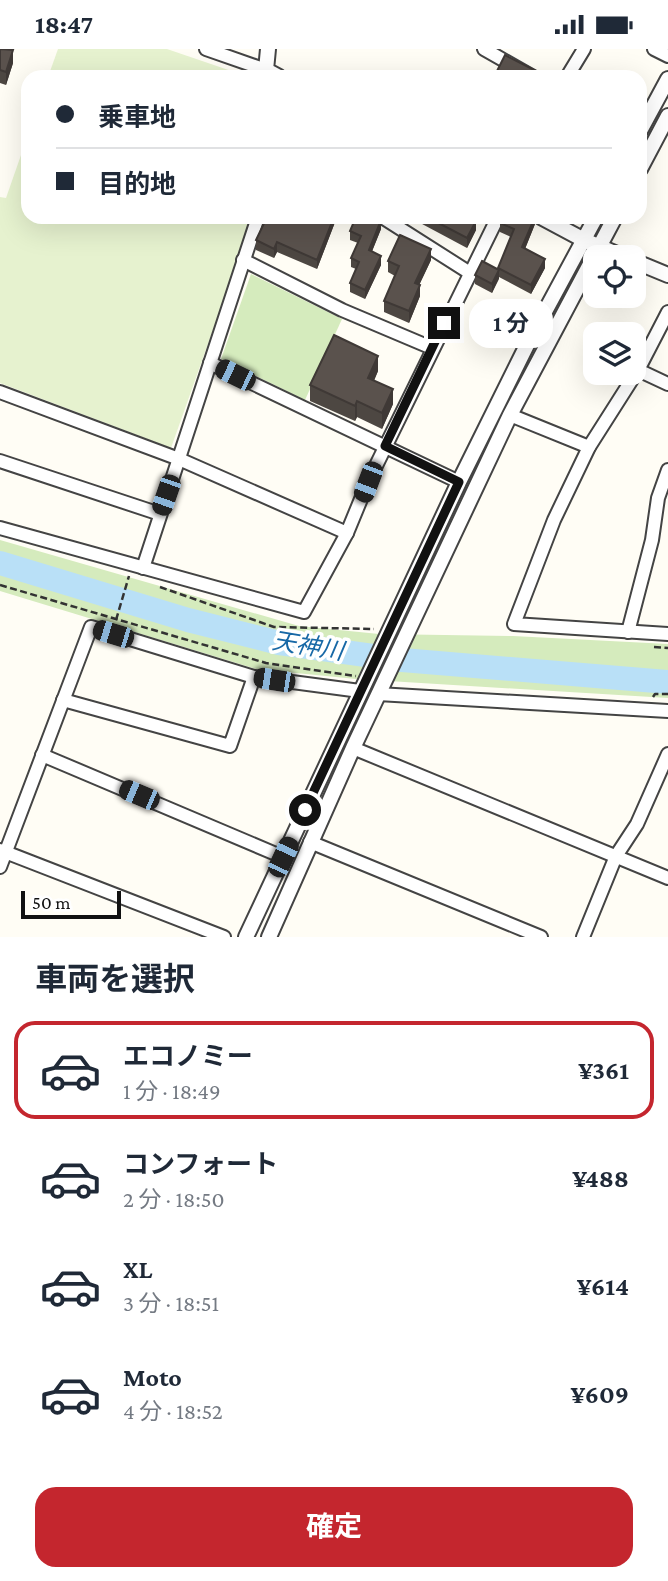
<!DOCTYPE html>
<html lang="ja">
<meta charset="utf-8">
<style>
:root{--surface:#fff;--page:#f2f2f3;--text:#1f2937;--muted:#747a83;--line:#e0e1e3;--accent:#c4262e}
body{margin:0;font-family:"Crimson Pro","Noto Sans JP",serif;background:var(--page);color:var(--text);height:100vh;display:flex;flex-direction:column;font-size:26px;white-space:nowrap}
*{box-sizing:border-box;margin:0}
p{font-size:23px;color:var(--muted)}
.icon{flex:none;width:38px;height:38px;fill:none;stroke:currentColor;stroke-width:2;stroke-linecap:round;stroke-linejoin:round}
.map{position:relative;height:888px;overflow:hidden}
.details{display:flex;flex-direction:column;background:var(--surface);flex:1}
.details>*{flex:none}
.top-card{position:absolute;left:21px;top:21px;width:626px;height:154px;border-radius:21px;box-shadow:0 7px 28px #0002;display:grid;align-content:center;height:154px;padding:0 35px;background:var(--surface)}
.buttons{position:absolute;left:583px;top:196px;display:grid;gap:14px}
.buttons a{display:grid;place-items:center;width:63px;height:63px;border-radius:14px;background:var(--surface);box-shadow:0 7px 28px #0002;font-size:35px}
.scale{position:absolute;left:21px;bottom:18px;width:100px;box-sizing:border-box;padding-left:7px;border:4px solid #111;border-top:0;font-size:19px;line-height:24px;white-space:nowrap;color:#111;-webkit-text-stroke:5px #fff;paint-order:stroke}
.end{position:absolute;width:32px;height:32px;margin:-16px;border:9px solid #111;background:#fff;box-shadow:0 0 0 4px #fff}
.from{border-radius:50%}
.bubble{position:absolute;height:49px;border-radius:21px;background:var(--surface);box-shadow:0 7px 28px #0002;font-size:23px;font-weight:700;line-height:49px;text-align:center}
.car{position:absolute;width:21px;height:42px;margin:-21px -10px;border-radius:9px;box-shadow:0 0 5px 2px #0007;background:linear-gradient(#222 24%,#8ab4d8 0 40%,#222 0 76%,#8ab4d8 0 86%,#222 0)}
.top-card b{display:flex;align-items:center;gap:24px;height:66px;font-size:26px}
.top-card b+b{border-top:2px solid var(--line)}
.top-card i{width:18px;height:18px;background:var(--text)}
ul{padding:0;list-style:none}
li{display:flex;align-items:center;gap:21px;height:98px;margin:0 14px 10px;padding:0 21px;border:4px solid transparent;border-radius:21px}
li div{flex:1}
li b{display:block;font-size:26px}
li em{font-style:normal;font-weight:700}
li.selected{border-color:var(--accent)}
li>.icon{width:63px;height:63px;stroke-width:1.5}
h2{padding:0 35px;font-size:32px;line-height:84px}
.button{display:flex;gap:14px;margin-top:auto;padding:14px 35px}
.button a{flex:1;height:80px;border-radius:21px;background:var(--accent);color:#fff;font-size:28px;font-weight:700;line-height:80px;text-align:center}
.status{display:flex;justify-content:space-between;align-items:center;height:49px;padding:0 35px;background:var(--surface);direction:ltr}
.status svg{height:19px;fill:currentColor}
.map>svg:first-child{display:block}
</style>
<div class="status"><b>18:47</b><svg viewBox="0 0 49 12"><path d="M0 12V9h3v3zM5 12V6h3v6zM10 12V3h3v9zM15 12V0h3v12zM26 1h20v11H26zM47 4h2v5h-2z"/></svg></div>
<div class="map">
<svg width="668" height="888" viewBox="0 0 668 888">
<rect width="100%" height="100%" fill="#fffdf5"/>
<g fill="#d5ebbd">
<path d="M251 225 342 270 305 351 221 310Z"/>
<path d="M0 491 299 577 379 585 513 587 668 595V649L356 630 256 620 0 542Z"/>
</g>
<g fill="#e6f2cf">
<path d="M58 0H167L249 28H48Z"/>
<path d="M28 86V168H253L171 399 0 334V148L6 149Z"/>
</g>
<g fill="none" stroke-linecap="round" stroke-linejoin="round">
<path stroke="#b9e0f7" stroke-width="24" d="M0 514 188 571 279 594 402 611 668 633"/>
<defs>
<g id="minor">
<path d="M206 0 266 21"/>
<path d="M484 0 533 28"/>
<path d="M654 0 668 7"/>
<path d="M567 28 584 0"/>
<path d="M382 168 470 224"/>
<path d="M243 211 342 261 432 299"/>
<path d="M668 263 638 321 589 398 554 471 514 575 668 585"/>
<path d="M210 314 459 433"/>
<path d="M638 321 668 335"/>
<path d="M0 343 179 410 347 484"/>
<path d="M510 366 589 398"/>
<path d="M0 412 160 465"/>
<path d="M0 479 304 563 347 484 368 433 498 168"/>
<path d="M143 519 258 168"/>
<path d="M628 583 652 491 658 449 668 421"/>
<path d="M378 645 668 662"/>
<path d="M63 651 230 697 254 628"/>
<path d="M353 699 668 829"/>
<path d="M42 706 283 808"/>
<path d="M310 793 541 888"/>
<path d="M0 801 224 888"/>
<path d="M0 818 91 578 254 628 360 642"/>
<path d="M583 888 616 807 637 775 668 705"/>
</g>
<g id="tertiary">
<path d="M268 0 266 21 279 28"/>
<path d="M640 82 668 30"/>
<path d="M640 120 668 67"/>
<path d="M541 168 584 191 624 208"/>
<path d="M634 212 668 226"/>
<path d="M246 888 459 433 527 296 596 168"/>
<path d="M269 888 353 699 510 366 615 168"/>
</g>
</defs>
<use href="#minor" stroke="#444" stroke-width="16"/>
<use href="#tertiary" stroke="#444" stroke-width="18"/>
<g stroke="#333" stroke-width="2.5" stroke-dasharray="7 3.5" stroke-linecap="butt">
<path d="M0 536 266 614 356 627"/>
<path d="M160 538 274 578 374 580"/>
<path d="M116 571 129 527"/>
<path d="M654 598 668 599"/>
<path d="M653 648 655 645H668"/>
</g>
<use href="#minor" stroke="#fff" stroke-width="12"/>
<use href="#tertiary" stroke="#fff" stroke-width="14"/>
</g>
<g fill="#4d4742">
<path d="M0 0 13 14 6 36 0 34Z"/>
<path d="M337 168 317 220 277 203 274 209 256 201V191Z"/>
<path d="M409 168H470L476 181 467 199Z"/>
<path d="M535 168V175L525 200 545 219 531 245 499 228 492 244 475 235V226L498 221 511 188 500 183V174Z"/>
<path d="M381 180 372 202 381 216 365 250 350 243V234L356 220 351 218V209L358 194 350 191V182Z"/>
<path d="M431 211 419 236 420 247 409 274 384 263V252L395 227 388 223V212Z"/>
<path d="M378 322 374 332 393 355 382 380 357 368 355 372 310 352V336Z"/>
</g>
<g fill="#3f3936">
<path d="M13 1V14L6 36V23Z"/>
<path d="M334 168H337L317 220V211Z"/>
<path d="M535 168V175L522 207V198Z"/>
<path d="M381 171V180L369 210V201Z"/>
<path d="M476 172V181L467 199V189Z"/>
<path d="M277 193V203L274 209V200Z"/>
<path d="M431 200V211L415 245V234Z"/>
<path d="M381 207V216L365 250V241Z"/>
<path d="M545 210V219L531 245V236Z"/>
<path d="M499 221V230L492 244V235Z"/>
<path d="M420 236V247L409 274V262Z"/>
<path d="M378 307V322L368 344V329Z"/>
<path d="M393 340V355L382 380V364Z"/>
<path d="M357 352V368L355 372V357Z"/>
</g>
<g fill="#5a524d" stroke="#3f3936" stroke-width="2">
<path d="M0 0 13 1 6 23 0 21Z"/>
<path d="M505 6 548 28H494Z"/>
<path d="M267 168H334L317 211 277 193 274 200 256 191Z"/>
<path d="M356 168H374L381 171 369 201 381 207 365 241 350 234 359 213 351 209 361 187 350 182Z"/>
<path d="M427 168H470L476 172 467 189Z"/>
<path d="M503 168H535L522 198 545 210 531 236 498 219 514 180 500 174Z"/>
<path d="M400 186 431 200 415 234 420 236 409 262 384 252 399 217 388 212Z"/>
<path d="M482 212 499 221 492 235 475 226Z"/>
<path d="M334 286 378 307 368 329 393 340 382 364 357 352 355 357 310 336Z"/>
</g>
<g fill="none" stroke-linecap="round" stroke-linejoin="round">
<path stroke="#111" stroke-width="9" d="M305 761 459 433 385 397 444 274"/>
</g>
<g text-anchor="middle" stroke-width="7" stroke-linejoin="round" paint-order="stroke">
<g font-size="24" font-style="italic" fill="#1768a6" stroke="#fff">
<text transform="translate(308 597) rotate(9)" y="8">天神川</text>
</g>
</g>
</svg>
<div class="buttons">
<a><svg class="icon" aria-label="locate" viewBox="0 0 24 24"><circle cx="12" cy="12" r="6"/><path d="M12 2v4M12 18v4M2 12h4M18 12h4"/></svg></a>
<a><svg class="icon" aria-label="layers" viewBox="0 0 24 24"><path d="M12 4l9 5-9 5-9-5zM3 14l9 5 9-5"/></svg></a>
</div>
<div class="scale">50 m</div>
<i class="end from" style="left:305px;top:761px"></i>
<i class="end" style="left:444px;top:274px"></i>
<div class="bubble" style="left:469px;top:250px;width:84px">1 分</div>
<i class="car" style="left:235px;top:326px;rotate:296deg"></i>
<i class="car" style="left:368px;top:433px;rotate:201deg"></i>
<i class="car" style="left:166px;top:446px;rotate:199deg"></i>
<i class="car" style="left:113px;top:585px;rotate:287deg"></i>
<i class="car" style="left:274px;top:631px;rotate:279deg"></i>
<i class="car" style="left:139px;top:746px;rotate:293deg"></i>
<i class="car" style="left:283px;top:808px;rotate:25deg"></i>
<div class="top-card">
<b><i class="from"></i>乗車地</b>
<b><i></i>目的地</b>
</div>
</div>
<section class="details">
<h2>車両を選択</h2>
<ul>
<li class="selected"><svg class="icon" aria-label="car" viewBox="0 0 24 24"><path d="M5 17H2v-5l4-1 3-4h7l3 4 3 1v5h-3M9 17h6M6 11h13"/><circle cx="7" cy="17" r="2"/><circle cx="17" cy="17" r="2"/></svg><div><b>エコノミー</b><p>1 分 · 18:49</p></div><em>¥361</em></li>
<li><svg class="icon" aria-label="car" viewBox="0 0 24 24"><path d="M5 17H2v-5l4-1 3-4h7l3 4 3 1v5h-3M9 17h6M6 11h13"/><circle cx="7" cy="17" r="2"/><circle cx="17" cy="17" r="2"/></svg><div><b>コンフォート</b><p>2 分 · 18:50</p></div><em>¥488</em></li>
<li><svg class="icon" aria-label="car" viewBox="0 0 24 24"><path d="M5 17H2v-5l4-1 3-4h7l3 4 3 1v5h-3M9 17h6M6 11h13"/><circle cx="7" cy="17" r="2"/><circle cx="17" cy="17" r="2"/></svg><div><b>XL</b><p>3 分 · 18:51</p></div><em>¥614</em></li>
<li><svg class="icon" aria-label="car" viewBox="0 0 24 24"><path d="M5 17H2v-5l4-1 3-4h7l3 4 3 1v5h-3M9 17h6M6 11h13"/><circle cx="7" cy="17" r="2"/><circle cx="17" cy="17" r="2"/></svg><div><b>Moto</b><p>4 分 · 18:52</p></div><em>¥609</em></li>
</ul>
<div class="button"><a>確定</a></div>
</section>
